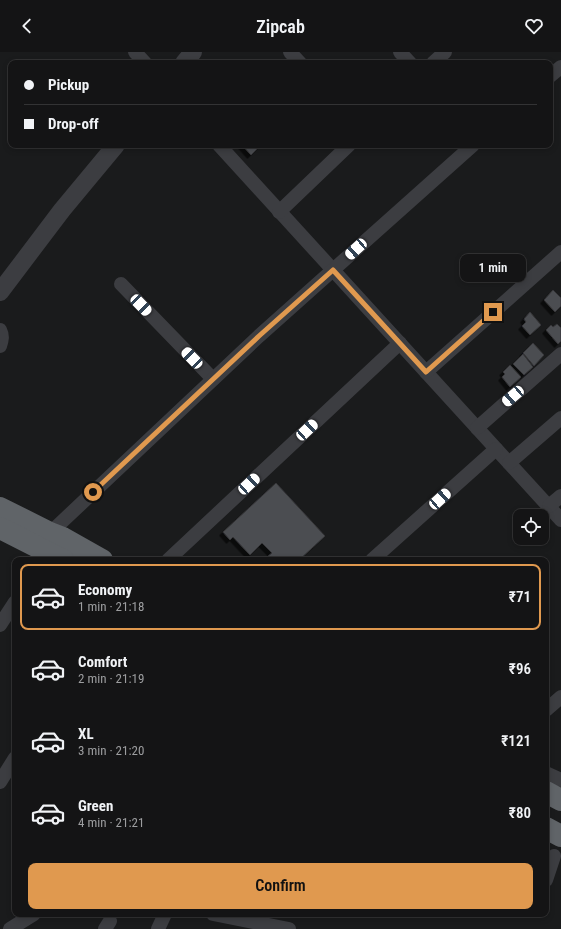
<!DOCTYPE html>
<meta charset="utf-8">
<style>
:root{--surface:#141415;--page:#212122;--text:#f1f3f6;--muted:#9d9ea0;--line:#333334;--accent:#e0994f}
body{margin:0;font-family:"Roboto Condensed",sans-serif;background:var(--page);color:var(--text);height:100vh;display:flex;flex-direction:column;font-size:15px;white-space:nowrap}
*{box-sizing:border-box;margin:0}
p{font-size:13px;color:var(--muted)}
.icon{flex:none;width:22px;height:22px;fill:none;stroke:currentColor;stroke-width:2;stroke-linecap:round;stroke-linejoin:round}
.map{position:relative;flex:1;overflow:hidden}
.sheet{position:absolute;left:12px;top:505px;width:537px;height:360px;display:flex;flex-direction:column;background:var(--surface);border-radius:8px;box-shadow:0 2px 6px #0003,0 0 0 1px var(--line)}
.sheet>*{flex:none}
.hud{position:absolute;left:8px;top:8px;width:545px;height:88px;border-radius:8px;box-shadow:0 2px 6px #0003,0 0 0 1px var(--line);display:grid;align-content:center;height:88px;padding:0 16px;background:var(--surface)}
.buttons{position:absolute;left:513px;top:457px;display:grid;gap:8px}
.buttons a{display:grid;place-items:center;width:36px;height:36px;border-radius:8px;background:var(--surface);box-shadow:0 2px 6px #0003,0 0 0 1px var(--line);font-size:20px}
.end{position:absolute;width:18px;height:18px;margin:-9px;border:5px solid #e0994f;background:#111;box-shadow:0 0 0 2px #111}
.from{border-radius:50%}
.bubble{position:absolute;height:28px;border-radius:8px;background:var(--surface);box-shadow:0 2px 6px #0003,0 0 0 1px var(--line);font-size:13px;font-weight:600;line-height:28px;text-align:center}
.car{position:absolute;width:12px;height:24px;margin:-12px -6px;border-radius:5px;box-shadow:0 0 3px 1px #0007;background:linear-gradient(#fff 24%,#345 0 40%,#fff 0 76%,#345 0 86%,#fff 0)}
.hud b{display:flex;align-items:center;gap:14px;height:38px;font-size:15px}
.hud b+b{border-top:1px solid var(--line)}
.hud i{width:10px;height:10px;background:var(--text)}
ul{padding:7px 0 0;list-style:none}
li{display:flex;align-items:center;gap:12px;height:66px;margin:0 8px 6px;padding:0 8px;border:2px solid transparent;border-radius:8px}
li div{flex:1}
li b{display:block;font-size:15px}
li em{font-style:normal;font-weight:600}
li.current{border-color:var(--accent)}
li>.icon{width:36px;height:36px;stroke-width:1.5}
.cta{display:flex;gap:8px;margin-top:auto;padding:8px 16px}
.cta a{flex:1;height:46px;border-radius:8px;background:var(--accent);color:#111;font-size:16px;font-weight:600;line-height:46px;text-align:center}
header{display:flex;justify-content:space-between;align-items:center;height:52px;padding:0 16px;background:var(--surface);font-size:18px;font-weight:600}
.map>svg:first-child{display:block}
</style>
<header><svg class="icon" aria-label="back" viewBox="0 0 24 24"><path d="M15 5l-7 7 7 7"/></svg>Zipcab<svg class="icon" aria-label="heart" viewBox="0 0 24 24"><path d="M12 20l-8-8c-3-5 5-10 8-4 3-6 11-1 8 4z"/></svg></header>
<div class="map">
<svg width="561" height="877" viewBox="0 0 561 877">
<defs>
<filter id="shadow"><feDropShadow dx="-3.5" dy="3.5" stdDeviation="0" flood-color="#0009"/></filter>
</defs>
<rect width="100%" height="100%" fill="#1a1b1c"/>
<g fill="#4c4e51" stroke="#353538" filter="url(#shadow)">
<path d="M242 93H261L251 103Z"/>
<path d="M553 238 561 246V254L555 260 544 248Z"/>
<path d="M530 260 541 273 530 283 522 274 526 270 524 267Z"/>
<path d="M557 272 561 276V289L558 292 546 278 551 273 553 275Z"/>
<path d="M533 291 544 303 534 314 523 301Z"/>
<path d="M523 302 533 315 524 323 513 312Z"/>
<path d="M510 313 521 325 510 335 502 325 505 322 503 320Z"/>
<path d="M276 431 325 484 299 508H270L267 505 272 501 262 491 250 503 233 485 230 488 223 480Z"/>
</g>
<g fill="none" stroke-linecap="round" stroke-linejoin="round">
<g stroke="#3c3d41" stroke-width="14">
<path d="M135 0 145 11"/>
<path d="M290 0 300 11"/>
<path d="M400 0 410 11"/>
<path d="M433 11 445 0"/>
<path d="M550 24 561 15"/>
<path d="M219 93 561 468"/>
<path d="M279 160 349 93"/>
<path d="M121 232 213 327"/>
<path d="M0 278C3 284 2 288 0 294"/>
<path d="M426 320 561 200"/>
<path d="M477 376 561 302"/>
<path d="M509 411 561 366"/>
<path d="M549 454 561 444"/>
<path d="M50 481 259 284 473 93"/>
<path d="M168 508 400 291"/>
<path d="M372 508 496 397"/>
<path d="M0 573 15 550"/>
<path d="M546 658 561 645"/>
<path d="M546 721 561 728"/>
<path d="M0 730 15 706"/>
<path d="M546 828 554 804"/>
<path d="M213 862 289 877"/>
<path d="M10 877 34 862"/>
<path d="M105 877 110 869"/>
<path d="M158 877 165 862"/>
</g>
<g stroke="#3c3d41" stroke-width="18">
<path d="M184 11 193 0"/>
<path d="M0 240 62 158 116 93"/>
</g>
<g stroke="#606468" stroke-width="22">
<path d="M0 456 50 481 63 486 102 508"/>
<path d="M0 476 63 508"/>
<path d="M546 740 561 748"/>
<path d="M546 776 561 784"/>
</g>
</g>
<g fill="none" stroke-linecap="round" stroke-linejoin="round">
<path stroke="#e0994f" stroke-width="5" d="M93 440 259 284 333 218 426 320 493 260"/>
</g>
</svg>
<div class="buttons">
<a><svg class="icon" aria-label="locate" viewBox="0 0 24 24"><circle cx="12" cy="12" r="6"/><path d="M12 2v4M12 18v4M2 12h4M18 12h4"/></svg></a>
</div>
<i class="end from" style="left:93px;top:440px"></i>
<i class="end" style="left:493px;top:260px"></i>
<div class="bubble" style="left:460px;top:202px;width:66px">1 min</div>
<i class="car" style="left:356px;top:197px;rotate:228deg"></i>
<i class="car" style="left:141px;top:253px;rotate:136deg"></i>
<i class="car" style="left:192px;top:306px;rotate:316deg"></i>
<i class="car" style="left:513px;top:344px;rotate:229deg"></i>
<i class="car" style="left:307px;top:378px;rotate:47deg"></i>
<i class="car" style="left:249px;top:432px;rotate:47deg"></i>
<i class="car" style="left:440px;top:447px;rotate:48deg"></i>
<div class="hud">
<b><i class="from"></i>Pickup</b>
<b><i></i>Drop-off</b>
</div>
<section class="sheet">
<ul>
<li class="current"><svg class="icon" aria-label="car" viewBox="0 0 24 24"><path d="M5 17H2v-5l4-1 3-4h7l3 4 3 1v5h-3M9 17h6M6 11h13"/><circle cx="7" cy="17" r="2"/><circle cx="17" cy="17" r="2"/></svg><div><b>Economy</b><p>1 min · 21:18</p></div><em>₹71</em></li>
<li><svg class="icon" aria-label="car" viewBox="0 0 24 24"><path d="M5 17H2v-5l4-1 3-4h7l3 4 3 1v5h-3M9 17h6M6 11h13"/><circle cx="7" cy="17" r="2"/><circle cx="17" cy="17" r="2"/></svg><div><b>Comfort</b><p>2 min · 21:19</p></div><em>₹96</em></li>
<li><svg class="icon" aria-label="car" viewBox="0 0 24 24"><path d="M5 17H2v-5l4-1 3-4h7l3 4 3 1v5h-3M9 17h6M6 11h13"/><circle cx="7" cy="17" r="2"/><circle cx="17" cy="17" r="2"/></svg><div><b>XL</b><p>3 min · 21:20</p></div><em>₹121</em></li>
<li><svg class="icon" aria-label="car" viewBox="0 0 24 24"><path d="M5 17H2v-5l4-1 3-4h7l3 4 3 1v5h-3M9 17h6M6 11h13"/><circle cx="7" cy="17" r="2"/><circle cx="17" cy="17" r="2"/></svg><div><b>Green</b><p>4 min · 21:21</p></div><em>₹80</em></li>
</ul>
<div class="cta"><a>Confirm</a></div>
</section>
</div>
